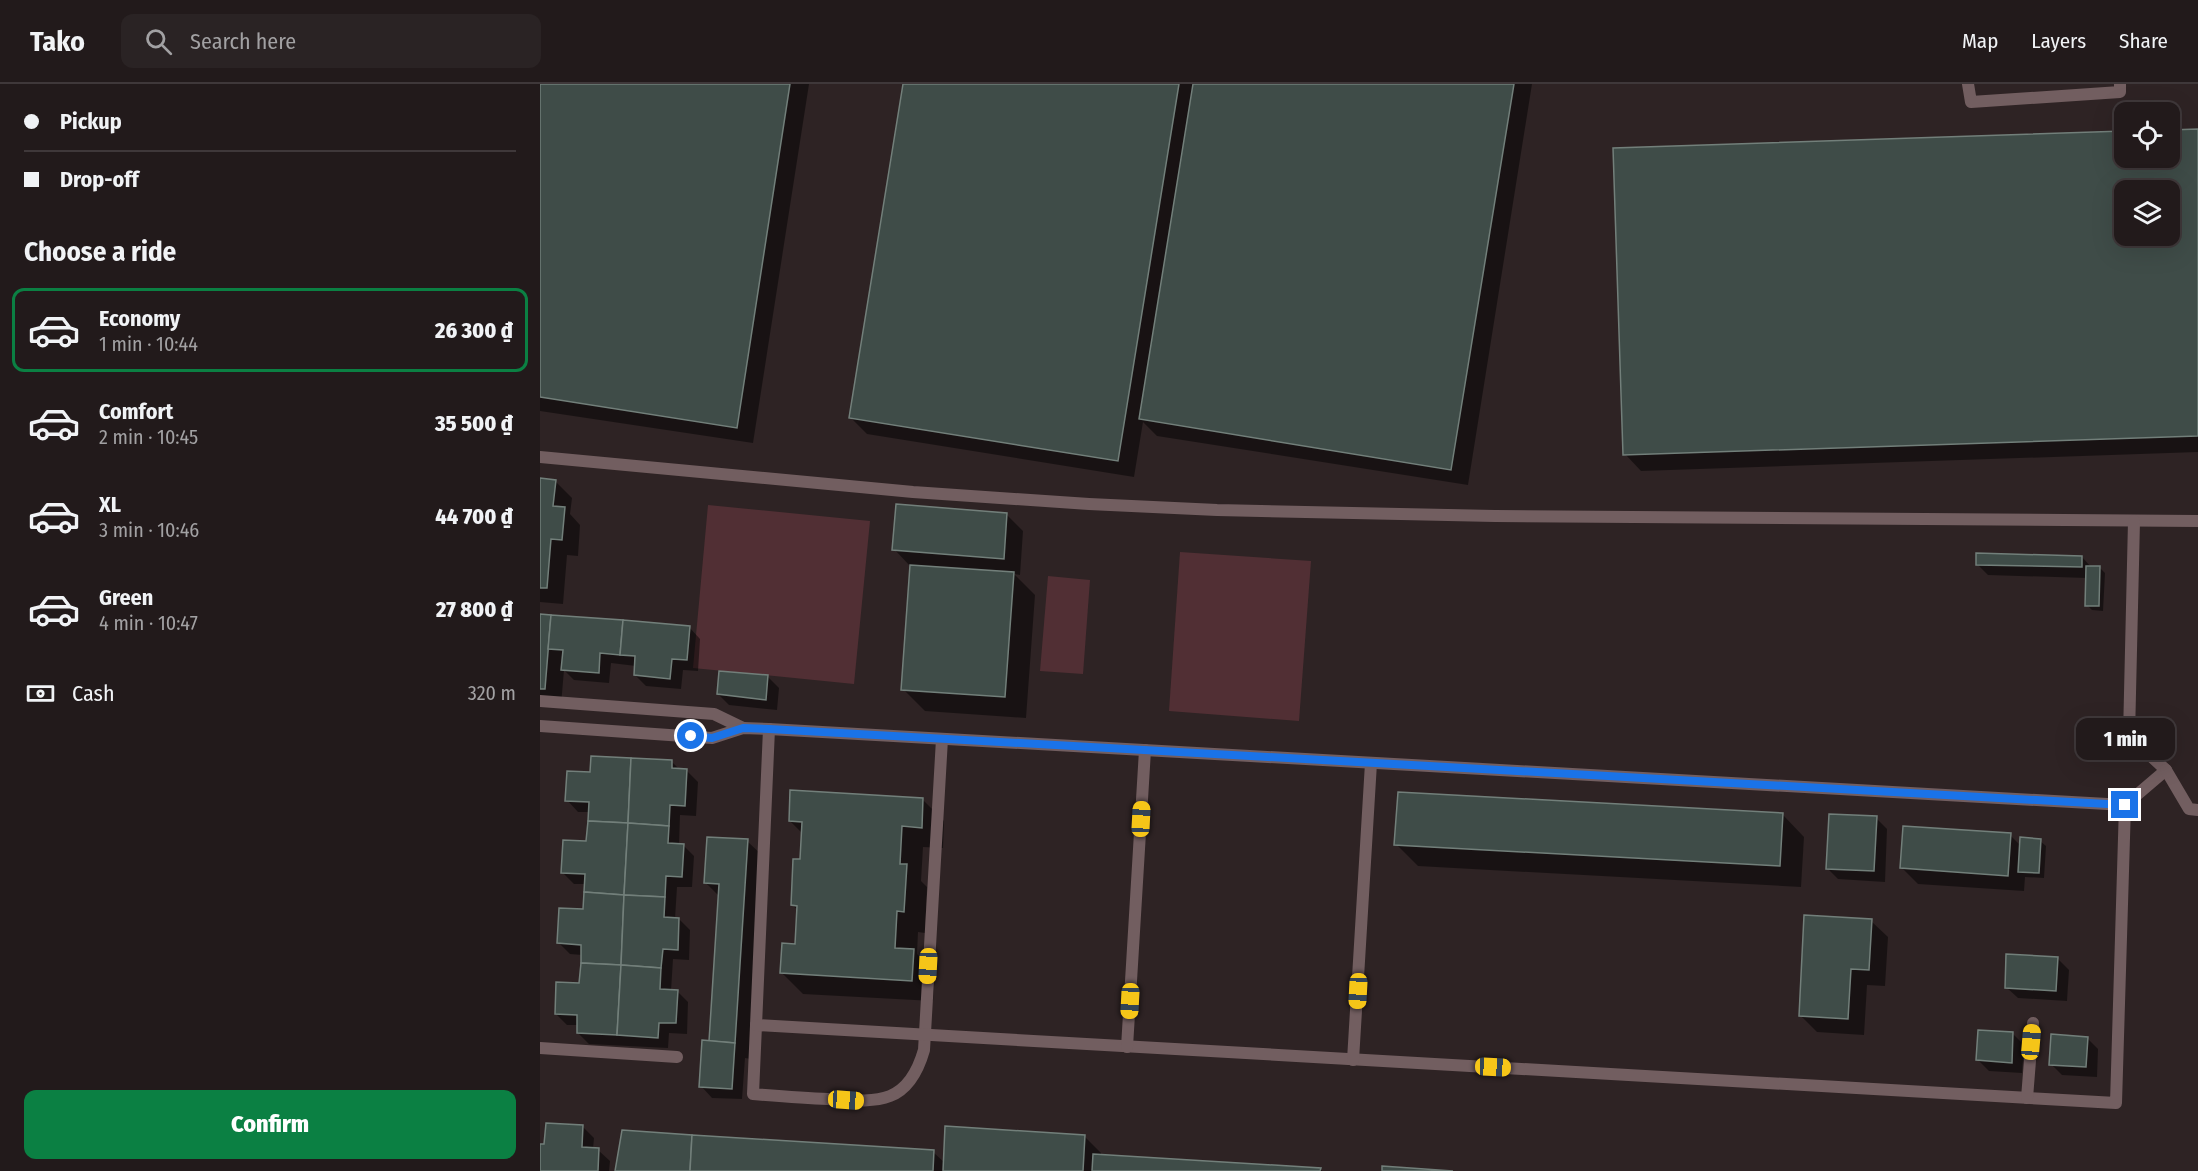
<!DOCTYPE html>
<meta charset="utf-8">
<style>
:root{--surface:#221a1b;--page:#2a2324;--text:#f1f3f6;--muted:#a2a1a3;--line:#3f383a;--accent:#0b8043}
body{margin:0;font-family:"Fira Sans Condensed",sans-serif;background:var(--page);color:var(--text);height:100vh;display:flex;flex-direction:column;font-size:22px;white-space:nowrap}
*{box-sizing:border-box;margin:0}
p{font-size:20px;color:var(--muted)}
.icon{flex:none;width:33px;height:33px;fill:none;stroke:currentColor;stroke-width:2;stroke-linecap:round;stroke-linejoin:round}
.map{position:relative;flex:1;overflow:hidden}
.sheet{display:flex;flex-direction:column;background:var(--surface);width:540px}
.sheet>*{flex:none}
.top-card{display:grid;align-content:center;height:132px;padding:0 24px;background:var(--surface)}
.fabs{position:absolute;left:1574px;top:18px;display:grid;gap:12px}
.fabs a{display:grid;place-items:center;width:66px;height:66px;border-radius:12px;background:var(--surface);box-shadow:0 6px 24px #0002,0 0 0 2px var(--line);font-size:30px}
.end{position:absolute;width:27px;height:27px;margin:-14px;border:8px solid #1a73e8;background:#fff;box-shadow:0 0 0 3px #fff}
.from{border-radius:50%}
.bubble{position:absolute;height:42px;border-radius:12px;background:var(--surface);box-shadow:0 6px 24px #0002,0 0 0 2px var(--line);font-size:20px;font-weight:800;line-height:42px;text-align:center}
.car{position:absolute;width:18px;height:36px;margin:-18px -9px;border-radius:8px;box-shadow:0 0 4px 2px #0007;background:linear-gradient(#f5c518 24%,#345 0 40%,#f5c518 0 76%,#345 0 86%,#f5c518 0)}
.top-card b{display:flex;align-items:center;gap:21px;height:57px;font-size:22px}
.top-card b+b{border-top:2px solid var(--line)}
.top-card i{width:15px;height:15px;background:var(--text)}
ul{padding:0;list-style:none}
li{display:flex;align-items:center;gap:18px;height:84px;margin:0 12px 9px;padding:0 12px;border:3px solid transparent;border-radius:12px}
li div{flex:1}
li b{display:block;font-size:22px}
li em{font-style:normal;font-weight:800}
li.active{border-color:var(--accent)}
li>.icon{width:54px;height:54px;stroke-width:1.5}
h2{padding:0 24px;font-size:27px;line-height:72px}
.pay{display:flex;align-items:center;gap:15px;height:66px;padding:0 24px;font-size:22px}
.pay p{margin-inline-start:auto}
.primary-button{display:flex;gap:12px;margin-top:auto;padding:12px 24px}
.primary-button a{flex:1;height:69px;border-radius:12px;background:var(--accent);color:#fff;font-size:24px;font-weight:800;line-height:69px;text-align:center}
header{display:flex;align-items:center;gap:36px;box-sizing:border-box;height:84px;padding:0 30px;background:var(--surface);border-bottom:2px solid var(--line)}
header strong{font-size:28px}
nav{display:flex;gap:33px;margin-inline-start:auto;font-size:21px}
.search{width:420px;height:54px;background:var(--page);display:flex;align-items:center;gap:15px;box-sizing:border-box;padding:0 21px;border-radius:12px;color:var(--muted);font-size:22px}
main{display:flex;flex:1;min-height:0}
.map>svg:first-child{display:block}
</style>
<header>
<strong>Tako</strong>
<div class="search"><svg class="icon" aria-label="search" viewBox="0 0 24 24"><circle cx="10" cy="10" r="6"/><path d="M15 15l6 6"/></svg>Search here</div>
<nav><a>Map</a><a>Layers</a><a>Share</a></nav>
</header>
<main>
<section class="sheet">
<div class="top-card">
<b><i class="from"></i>Pickup</b>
<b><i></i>Drop-off</b>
</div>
<h2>Choose a ride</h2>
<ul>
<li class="active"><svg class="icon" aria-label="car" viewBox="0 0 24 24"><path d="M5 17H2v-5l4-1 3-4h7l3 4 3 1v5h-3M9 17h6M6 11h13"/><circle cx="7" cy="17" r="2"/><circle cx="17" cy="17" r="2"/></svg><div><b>Economy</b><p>1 min · 10:44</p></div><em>26 300 ₫</em></li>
<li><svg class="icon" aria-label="car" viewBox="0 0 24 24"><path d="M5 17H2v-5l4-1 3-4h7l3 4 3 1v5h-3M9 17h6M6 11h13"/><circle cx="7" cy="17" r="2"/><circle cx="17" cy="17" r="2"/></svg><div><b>Comfort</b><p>2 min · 10:45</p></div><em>35 500 ₫</em></li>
<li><svg class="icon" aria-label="car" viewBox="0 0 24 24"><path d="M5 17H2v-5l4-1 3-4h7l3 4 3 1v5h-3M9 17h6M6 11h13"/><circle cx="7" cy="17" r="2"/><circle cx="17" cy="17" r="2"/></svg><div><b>XL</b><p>3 min · 10:46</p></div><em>44 700 ₫</em></li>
<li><svg class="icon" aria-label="car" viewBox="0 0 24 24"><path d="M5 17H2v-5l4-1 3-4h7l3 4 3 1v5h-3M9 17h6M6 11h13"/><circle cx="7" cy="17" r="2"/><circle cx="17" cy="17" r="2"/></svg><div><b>Green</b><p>4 min · 10:47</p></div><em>27 800 ₫</em></li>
</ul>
<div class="pay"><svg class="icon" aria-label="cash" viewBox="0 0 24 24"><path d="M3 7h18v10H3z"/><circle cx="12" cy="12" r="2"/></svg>Cash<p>320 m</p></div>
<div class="primary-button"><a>Confirm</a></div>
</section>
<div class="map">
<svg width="1658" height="1087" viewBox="0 0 1658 1087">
<rect width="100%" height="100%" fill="#2e2324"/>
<g fill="#512f34">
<path d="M168 421 330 437 314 600 153 584Z"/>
<path d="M640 468 771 477 759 637 629 627Z"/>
<path d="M508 492 550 496 543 590 500 587Z"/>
</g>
<g fill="#0007" fill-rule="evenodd">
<path d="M0 0H269L213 359 0 327Z"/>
<path d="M365 0H992L928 401 617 352 603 338 594 393 327 350 311 334Z"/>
<path d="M1658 46V368L1101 387 1085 370 1584 49V74H1629V47ZM1584 106H1629V152H1584Z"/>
<path d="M0 396 15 397 32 414 30 430 40 441 38 472 27 471 23 520 0 518Z"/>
<path d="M467 431 483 447 480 491 474 490 495 511 486 634 385 627 363 605 370 482 354 465Z"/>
<path d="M1542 473 1552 484H1560L1565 489 1563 527 1552 526 1547 521V494L1448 491 1437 480Z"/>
<path d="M0 531 149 543 160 555 158 587 143 586 141 605 106 602 95 591 96 582 71 579 69 599 34 596 24 586 21 621 0 619Z"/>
<path d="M228 593 239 604 237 626 189 621 178 610Z"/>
<path d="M131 677 140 686 147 687 158 698 156 732 140 731 139 761H143L154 772 152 803H137L135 835H139L150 846 149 876 133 875 131 907H137L148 918 147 950 129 949 128 964 49 960 38 949V941H27L16 930 41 900 42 871 30 870 19 859 45 827 46 800H34L23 789 48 759 50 728H38L27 716 52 690Z"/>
<path d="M383 716 404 737 403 764 383 763 381 797 387 803 385 849 378 848 377 870 395 888 393 917 263 910 241 888 257 861 259 827 252 821 262 777 263 750 250 737Z"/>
<path d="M1243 731 1264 753 1261 803 878 782 856 760Z"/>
<path d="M1336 734 1347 745 1345 798 1298 795 1287 784Z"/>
<path d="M1470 751 1481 762 1500 757 1506 762 1504 794 1485 793 1484 807 1378 800 1362 784Z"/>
<path d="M207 757 224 773 211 975 205 974 202 1015 172 1014 161 1002 170 959 179 812 166 799Z"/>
<path d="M1331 837 1348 853 1345 902 1327 901 1324 951 1277 948 1260 931Z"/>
<path d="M1518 875 1529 886 1527 917 1478 914 1466 903Z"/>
<path d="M1473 950 1484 961 1482 989 1449 987 1438 976Z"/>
<path d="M1547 954 1558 965 1557 993 1522 991 1511 980Z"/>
<path d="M43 1043 54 1054 53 1065 58 1066 70 1077 69 1087H0V1061L6 1062Z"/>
<path d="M544 1052 561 1069V1072L780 1085 782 1087H77L393 1068 405 1079Z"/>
</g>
<g fill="#3f4c48" stroke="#727f7a" stroke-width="1.5" fill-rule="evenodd">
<path d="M0 0H250L197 344 0 313Z"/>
<path d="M363 0H639L578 377 309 334Z"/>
<path d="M653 0H974L911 386 599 335Z"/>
<path d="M1658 45V352L1083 371 1073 64 1584 47V74H1629V46ZM1584 106H1629V152H1584Z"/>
<path d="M0 394 16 396 13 422 25 423 22 456 11 455 7 504H0Z"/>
<path d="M356 420 467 429 464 475 352 466Z"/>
<path d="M1436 469 1542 472V483L1436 481Z"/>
<path d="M370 481 474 488 465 613 361 606Z"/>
<path d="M1546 482H1560L1559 522H1545Z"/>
<path d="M0 530 11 531 5 605H0Z"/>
<path d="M11 531 83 536 80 571 60 569 59 589 21 586 23 566 8 565Z"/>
<path d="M83 536 150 542 147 576 132 575 130 595 94 591 95 572 80 571Z"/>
<path d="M179 587 228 591 226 616 177 610Z"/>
<path d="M51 672 91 674 88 739 48 737 49 718 25 717 27 687 50 688Z"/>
<path d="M91 674 132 676V684L147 685 145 722 130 721 129 742 88 739Z"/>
<path d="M250 706 383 714 382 744 362 742 360 780H367L364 828 357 827 355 864 374 865 372 897 240 889 242 859 255 860 257 822 251 821 253 775H260L262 738 249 737Z"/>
<path d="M858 708 1243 729 1240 782 854 761Z"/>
<path d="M1289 730 1337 732 1334 787 1286 785Z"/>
<path d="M48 737 88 739 84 811 44 808 45 790 21 789 23 756 46 757Z"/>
<path d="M88 739 129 742 128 759 144 760 142 793 126 792 125 813 84 811Z"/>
<path d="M1363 742 1471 749 1468 792 1360 784Z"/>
<path d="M167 753 208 755 195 959 169 957 179 800 164 799Z"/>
<path d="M1480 753 1501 755 1499 789 1478 788Z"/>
<path d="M44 808 84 811 81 881 41 879V861L17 859 19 824 43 825Z"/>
<path d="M84 811 125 813 124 833 139 834 138 866 123 865 121 884 81 881Z"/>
<path d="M1264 831 1332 835 1329 886 1311 885 1308 935 1259 932Z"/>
<path d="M1466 870 1518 873 1516 907 1465 904Z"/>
<path d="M41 879 81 881 77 951 37 949V931L15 930 16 898 39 899Z"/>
<path d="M81 881 121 884 120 905 138 906 136 939H119L118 954 77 951Z"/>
<path d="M1438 946 1473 948 1472 979 1436 976Z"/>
<path d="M1511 950 1548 953 1546 983 1509 981Z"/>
<path d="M162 956 195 959 192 1005 159 1003Z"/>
<path d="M6 1039 43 1041 42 1063 59 1064 58 1087H0V1060H4Z"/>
<path d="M405 1042 545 1051 543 1087H403Z"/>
<path d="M82 1046 152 1051 150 1087H75Z"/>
<path d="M152 1051 394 1066 393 1087H150Z"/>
<path d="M553 1070 781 1084 780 1087H552Z"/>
<path d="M842 1082 913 1087H842Z"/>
</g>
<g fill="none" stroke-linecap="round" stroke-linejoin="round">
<g stroke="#725e60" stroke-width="12">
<path d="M1428 0 1431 18 1580 8V0"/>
<path d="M0 373 373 408 549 420 677 426 955 432 1658 437"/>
<path d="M0 617 174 630 203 644"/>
<path d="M0 642 172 654 203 644 229 645 1585 721 1626 686 1589 652 1594 437"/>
<path d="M229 645 213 1010C238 1012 263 1014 288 1015 337 1018 368 1022 384 966L402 655"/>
<path d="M1626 686 1649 725 1658 726"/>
<path d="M216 941 1576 1019 1585 721"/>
<path d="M587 963 605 666"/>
<path d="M0 964 137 973"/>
<path d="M813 976 831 679"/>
<path d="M1487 1014 1493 939"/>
</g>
</g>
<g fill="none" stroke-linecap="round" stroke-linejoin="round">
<path stroke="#1a73e8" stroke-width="8" d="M151 652 172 654 203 644 229 645 1585 721"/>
</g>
</svg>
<div class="fabs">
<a><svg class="icon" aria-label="locate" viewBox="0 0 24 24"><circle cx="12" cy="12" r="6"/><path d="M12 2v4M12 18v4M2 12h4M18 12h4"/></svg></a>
<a><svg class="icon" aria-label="layers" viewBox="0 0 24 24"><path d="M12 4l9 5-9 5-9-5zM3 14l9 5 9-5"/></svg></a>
</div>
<i class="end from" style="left:151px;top:652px"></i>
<i class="end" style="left:1585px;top:721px"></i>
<div class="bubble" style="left:1536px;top:634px;width:99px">1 min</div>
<i class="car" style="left:601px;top:735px;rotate:3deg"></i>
<i class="car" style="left:388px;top:882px;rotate:183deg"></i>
<i class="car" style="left:818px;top:907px;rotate:183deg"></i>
<i class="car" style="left:590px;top:917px;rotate:183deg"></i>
<i class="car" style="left:1491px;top:958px;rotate:5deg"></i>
<i class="car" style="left:953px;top:983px;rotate:93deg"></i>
<i class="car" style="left:306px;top:1016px;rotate:94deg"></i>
</div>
</main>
